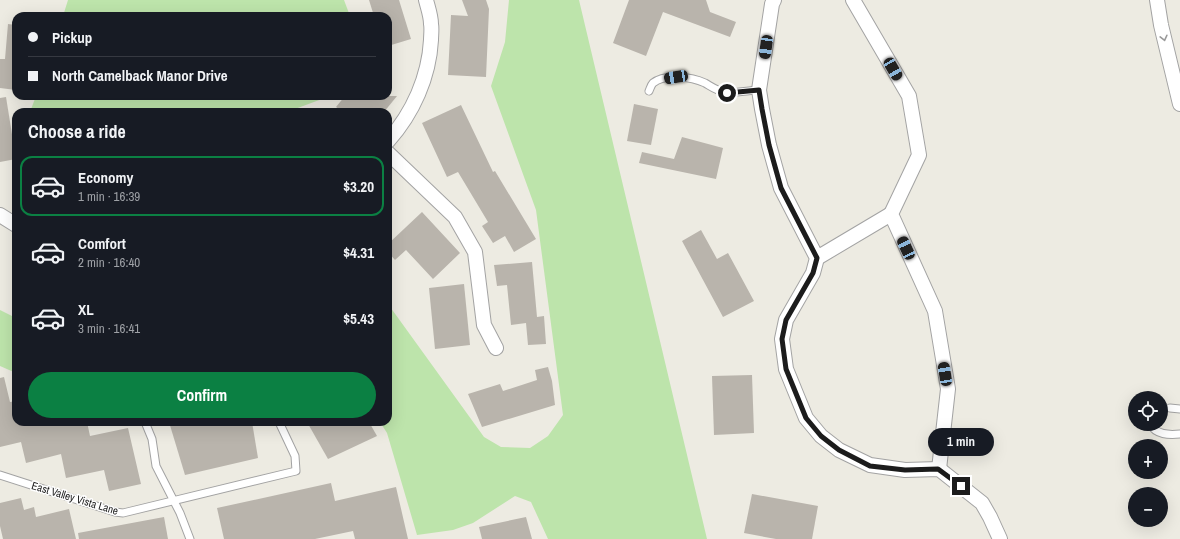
<!DOCTYPE html>
<meta charset="utf-8">
<style>
:root{--surface:#171b24;--page:#242831;--text:#f1f3f6;--muted:#9ea1a6;--line:#363941;--accent:#0b8043}
body{margin:0;font-family:"Archivo Narrow",sans-serif;background:var(--page);color:var(--text);height:100vh;display:flex;flex-direction:column;font-size:15px;white-space:nowrap}
*{box-sizing:border-box;margin:0}
p{font-size:13px;color:var(--muted)}
.icon{flex:none;width:22px;height:22px;fill:none;stroke:currentColor;stroke-width:2;stroke-linecap:round;stroke-linejoin:round}
.map{position:relative;flex:1;overflow:hidden}
.drawer{position:absolute;left:12px;top:108px;width:380px;height:318px;display:flex;flex-direction:column;background:var(--surface);border-radius:12px;box-shadow:0 4px 16px #0002}
.drawer>*{flex:none}
.top-card{position:absolute;left:12px;top:12px;width:380px;height:88px;border-radius:12px;box-shadow:0 4px 16px #0002;display:grid;align-content:center;height:88px;padding:0 16px;background:var(--surface)}
.tools{position:absolute;left:1128px;top:391px;display:grid;gap:8px}
.tools a{display:grid;place-items:center;width:40px;height:40px;border-radius:50%;background:var(--surface);box-shadow:0 4px 16px #0002;font-size:20px}
.end{position:absolute;width:18px;height:18px;margin:-9px;border:5px solid #1c1c1c;background:#fff;box-shadow:0 0 0 2px #fff}
.from{border-radius:50%}
.bubble{position:absolute;height:28px;border-radius:14px;background:var(--surface);box-shadow:0 4px 16px #0002;font-size:13px;font-weight:700;line-height:28px;text-align:center}
.car{position:absolute;width:12px;height:24px;margin:-12px -6px;border-radius:5px;box-shadow:0 0 3px 1px #0007;background:linear-gradient(#222 24%,#8ab4d8 0 40%,#222 0 76%,#8ab4d8 0 86%,#222 0)}
.top-card b{display:flex;align-items:center;gap:14px;height:38px;font-size:15px}
.top-card b+b{border-top:1px solid var(--line)}
.top-card i{width:10px;height:10px;background:var(--text)}
ul{padding:0;list-style:none}
li{display:flex;align-items:center;gap:12px;height:60px;margin:0 8px 6px;padding:0 8px;border:2px solid transparent;border-radius:12px}
li div{flex:1}
li b{display:block;font-size:15px}
li em{font-style:normal;font-weight:700}
li.current{border-color:var(--accent)}
li>.icon{width:36px;height:36px;stroke-width:1.5}
h2{padding:0 16px;font-size:18px;line-height:48px}
.cta{display:flex;gap:8px;margin-top:auto;padding:8px 16px}
.cta a{flex:1;height:46px;border-radius:24px;background:var(--accent);color:#fff;font-size:16px;font-weight:700;line-height:46px;text-align:center}
.map>svg:first-child{display:block}
</style>
<div class="map">
<svg width="1180" height="539" viewBox="0 0 1180 539">
<rect width="100%" height="100%" fill="#edebe2"/>
<g fill="#bde4ab">
<path d="M68 0H344L350 16H63Z"/>
<path d="M509 0H579L707 539H548L531 502 515 496 473 523 453 530 417 535 387 433 380 422H388V304L484 437 501 447 530 448 548 436 563 415 536 210 491 86 505 42Z"/>
<path d="M36 96H330L287 112H30Z"/>
<path d="M0 310 16 318V373L0 366Z"/>
</g>
<g fill="#b9b4ac">
<path d="M369 0H399L411 39 388 46V16H374Z"/>
<path d="M462 0H486L489 9 486 77 448 75 451 15 468 16Z"/>
<path d="M629 0H706L710 12 736 22 730 37 663 12 646 56 613 43Z"/>
<path d="M8 24 16 25V90L0 88V59H5Z"/>
<path d="M345 96H397L384 112H343L336 107Z"/>
<path d="M6 97 16 159 0 162V98Z"/>
<path d="M634 104 658 109 651 145 627 141Z"/>
<path d="M461 105 493 172 495 171 536 239 514 252 505 236 493 243 482 226 488 222 458 172 447 177 422 123Z"/>
<path d="M682 137 723 148 716 179 639 163 642 152 674 159Z"/>
<path d="M422 212 460 253 433 279 406 250 395 260 388 252V244Z"/>
<path d="M701 230 717 259 728 253 754 301 723 317 682 241Z"/>
<path d="M532 262 537 317 544 316 546 344 528 345 526 323 511 325 507 285 497 286 494 265Z"/>
<path d="M464 284 470 345 435 349 429 288Z"/>
<path d="M548 367 552 381 555 405 482 427 468 394 500 384 503 391 537 380 535 370Z"/>
<path d="M752 375 754 433 714 435 712 376Z"/>
<path d="M4 377 10 402 16 401V422H87L90 436 128 428 141 484 109 491 104 470 66 478 61 454 26 463 21 442 0 447V378Z"/>
<path d="M169 422H252L258 458 185 475Z"/>
<path d="M307 422H369L377 436 328 459Z"/>
<path d="M331 483 335 501 396 487 408 539H355L353 531 315 539H224L217 508Z"/>
<path d="M752 494 818 506 812 539H776L744 533Z"/>
<path d="M21 498 24 510 34 507 36 517 69 509 76 539H3L0 526V503Z"/>
<path d="M164 517 168 539H79L78 533Z"/>
<path d="M526 517 532 539H482L479 527Z"/>
</g>
<g fill="none" stroke-linecap="round" stroke-linejoin="round">
<defs>
<g id="lane">
<path d="M649 91C650 89 651 85 653 83 665 73 692 77 705 83 712 87 717 91 725 92 732 94 751 90 759 90"/>
<path d="M1170 408 1180 409"/>
<path d="M145 422 152 439 156 466 180 513 190 539"/>
<path d="M1150 424C1156 435 1169 435 1180 434"/>
<path d="M0 475 115 512 123 513 296 471 295 456 279 422"/>
</g>
<g id="street">
<path d="M774 0 772 4 759 90 762 109 769 145 781 188 817 258 813 273 786 320 782 339 786 369 806 418 821 436 839 450 870 465 905 470 939 469 982 503 990 517 1000 539"/>
<path d="M853 0 909 96 919 155 891 214 935 311 948 389 939 469"/>
<path d="M1157 0 1161 25 1180 104"/>
<path d="M388 141C413 113 429 77 431 40 431 35 432 29 431 24 431 16 428 8 426 0"/>
<path d="M388 153 455 217 475 252 484 325 496 348"/>
<path d="M0 215 16 225"/>
<path d="M817 258 891 214"/>
</g>
</defs>
<use href="#lane" stroke="#a3a3a3" stroke-width="9"/>
<use href="#street" stroke="#a3a3a3" stroke-width="16"/>
<use href="#lane" stroke="#fff" stroke-width="7"/>
<use href="#street" stroke="#fff" stroke-width="14"/>
</g>
<defs><path id="oneway-chevron" d="M-2-3.5L2.5 0L-2 3.5" fill="none" stroke-width="1.6" stroke-linecap="round" stroke-linejoin="round"/></defs>
<use stroke="#999" href="#oneway-chevron" transform="translate(1164 38) rotate(76)"/>
<g fill="none" stroke-linecap="round" stroke-linejoin="round">
<path stroke="#1c1c1c" stroke-width="5" d="M727 93 759 90 762 109 769 145 781 188 817 258 813 273 786 320 782 339 786 369 806 418 821 436 839 450 870 466 905 470 938 469 961 486"/>
</g>
<g text-anchor="middle" stroke-width="3" stroke-linejoin="round" paint-order="stroke">
<g font-size="11" fill="#1c1c1c" stroke="#fff">
<text transform="translate(75 498) rotate(17)" y="4">East Valley Vista Lane</text>
</g>
</g>
</svg>
<div class="tools">
<a><svg class="icon" aria-label="locate" viewBox="0 0 24 24"><circle cx="12" cy="12" r="6"/><path d="M12 2v4M12 18v4M2 12h4M18 12h4"/></svg></a>
<a>+</a>
<a>−</a>
</div>
<i class="end from" style="left:727px;top:93px"></i>
<i class="end" style="left:961px;top:486px"></i>
<div class="bubble" style="left:928px;top:428px;width:66px">1 min</div>
<i class="car" style="left:766px;top:47px;rotate:188deg"></i>
<i class="car" style="left:893px;top:69px;rotate:150deg"></i>
<i class="car" style="left:676px;top:77px;rotate:261deg"></i>
<i class="car" style="left:906px;top:248px;rotate:335deg"></i>
<i class="car" style="left:945px;top:374px;rotate:351deg"></i>
<div class="top-card">
<b><i class="from"></i>Pickup</b>
<b><i></i>North Camelback Manor Drive</b>
</div>
<section class="drawer">
<h2>Choose a ride</h2>
<ul>
<li class="current"><svg class="icon" aria-label="car" viewBox="0 0 24 24"><path d="M5 17H2v-5l4-1 3-4h7l3 4 3 1v5h-3M9 17h6M6 11h13"/><circle cx="7" cy="17" r="2"/><circle cx="17" cy="17" r="2"/></svg><div><b>Economy</b><p>1 min · 16:39</p></div><em>$3.20</em></li>
<li><svg class="icon" aria-label="car" viewBox="0 0 24 24"><path d="M5 17H2v-5l4-1 3-4h7l3 4 3 1v5h-3M9 17h6M6 11h13"/><circle cx="7" cy="17" r="2"/><circle cx="17" cy="17" r="2"/></svg><div><b>Comfort</b><p>2 min · 16:40</p></div><em>$4.31</em></li>
<li><svg class="icon" aria-label="car" viewBox="0 0 24 24"><path d="M5 17H2v-5l4-1 3-4h7l3 4 3 1v5h-3M9 17h6M6 11h13"/><circle cx="7" cy="17" r="2"/><circle cx="17" cy="17" r="2"/></svg><div><b>XL</b><p>3 min · 16:41</p></div><em>$5.43</em></li>
</ul>
<div class="cta"><a>Confirm</a></div>
</section>
</div>
